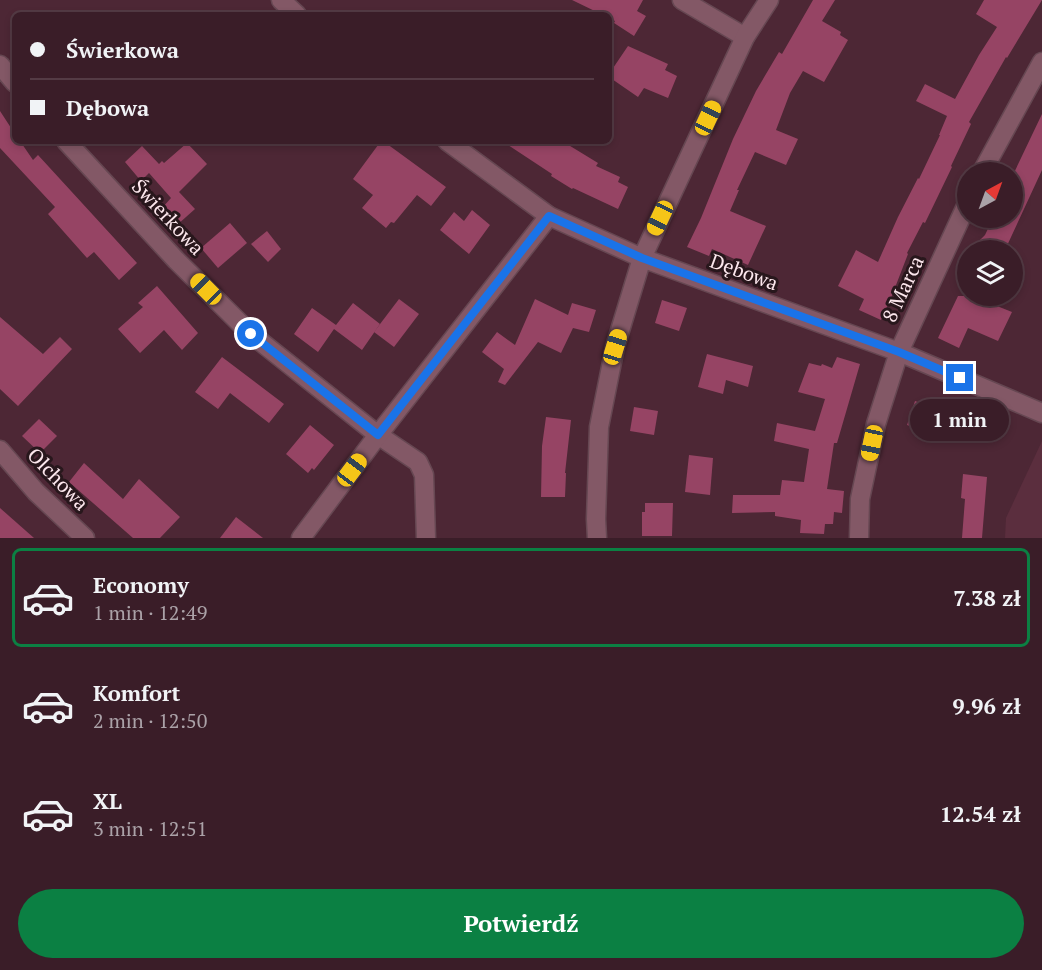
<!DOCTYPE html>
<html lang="pl">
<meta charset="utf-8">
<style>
:root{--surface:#3a1d28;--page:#412630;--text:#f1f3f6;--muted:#aba2a8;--line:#543b45;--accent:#0b8043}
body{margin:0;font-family:"PT Serif",serif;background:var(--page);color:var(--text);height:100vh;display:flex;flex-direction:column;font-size:22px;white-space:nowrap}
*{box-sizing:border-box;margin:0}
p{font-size:20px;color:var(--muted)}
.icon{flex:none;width:33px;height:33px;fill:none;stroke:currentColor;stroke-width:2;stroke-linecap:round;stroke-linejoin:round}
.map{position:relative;height:538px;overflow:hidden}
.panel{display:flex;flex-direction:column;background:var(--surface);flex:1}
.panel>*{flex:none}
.guide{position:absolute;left:12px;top:12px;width:600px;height:132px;border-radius:9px;box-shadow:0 3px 9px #0003,0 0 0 2px var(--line);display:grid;align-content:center;height:132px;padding:0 18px;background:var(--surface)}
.needle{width:39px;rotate:41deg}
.tools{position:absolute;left:957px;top:162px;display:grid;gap:12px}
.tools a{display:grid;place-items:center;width:66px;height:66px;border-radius:50%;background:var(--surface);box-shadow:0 3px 9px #0003,0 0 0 2px var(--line);font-size:30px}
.end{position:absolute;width:27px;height:27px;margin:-14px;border:8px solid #1a73e8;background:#fff;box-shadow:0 0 0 3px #fff}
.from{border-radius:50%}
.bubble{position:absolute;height:42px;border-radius:21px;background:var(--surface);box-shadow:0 3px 9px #0003,0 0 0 2px var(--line);font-size:20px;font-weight:600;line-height:42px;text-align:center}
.car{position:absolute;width:18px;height:36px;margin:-18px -9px;border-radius:8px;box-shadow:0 0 4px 2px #0007;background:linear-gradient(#f5c518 24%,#345 0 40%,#f5c518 0 76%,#345 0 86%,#f5c518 0)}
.guide b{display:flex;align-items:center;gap:21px;height:57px;font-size:22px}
.guide b+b{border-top:2px solid var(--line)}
.guide i{width:15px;height:15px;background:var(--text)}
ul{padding:10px 0 0;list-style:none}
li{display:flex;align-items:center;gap:18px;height:99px;margin:0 12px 9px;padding:0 6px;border:3px solid transparent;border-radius:9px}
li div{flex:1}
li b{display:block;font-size:22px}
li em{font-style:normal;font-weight:600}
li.active{border-color:var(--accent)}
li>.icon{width:54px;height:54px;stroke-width:1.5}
.cta{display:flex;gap:12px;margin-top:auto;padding:12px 18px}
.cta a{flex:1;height:69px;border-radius:36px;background:var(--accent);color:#fff;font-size:24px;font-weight:600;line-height:69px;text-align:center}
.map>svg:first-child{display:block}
</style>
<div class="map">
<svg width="1042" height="538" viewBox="0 0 1042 538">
<rect width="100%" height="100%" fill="#4d2735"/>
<path fill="#5b2e3e" d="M1042 441V538H1005L1006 518Z"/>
<g fill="#964464">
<path d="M572 0H643L637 11 646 16 634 36 614 23 615 21 609 18V15H603Z"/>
<path d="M813 0H835L822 21 841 32 840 35 848 40 824 82 803 71 790 93 776 130 798 139 786 165 755 152 737 190H739L730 211 766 226 748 265 712 249 709 256 687 247 701 218 733 139 756 91 779 52 782 54Z"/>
<path d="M984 0H1042L1007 58 1006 57 969 122 971 124 951 166 952 167 925 223 923 222 907 253 908 254 891 298 881 320 859 310 864 299 838 286 856 250 878 262 898 217 918 178 919 179 940 135H939L947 116 916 101 925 84 955 99 979 55 997 27 976 14Z"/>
<path d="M628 46 668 64 665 70 677 76 668 98 644 88 638 97 609 77V74Z"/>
<path d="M0 111 15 134V141H20L33 160 38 155 137 263 119 280 94 252 87 258 48 214 55 207 0 148Z"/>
<path d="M1042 114V170L1005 250H1001L979 241 985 235 993 218H1012V177Z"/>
<path d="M381 141H383L446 187 431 206 417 195 394 223 391 222 386 228 362 208 373 195 353 179Z"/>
<path d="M502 141H562L598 163 596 166 620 177 618 182 628 187 618 209 573 188 572 189 551 176 552 174Z"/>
<path d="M187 143 207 164 179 192 195 209 177 225 162 208 171 198 149 173 141 181 125 162 142 146 159 164 162 161 164 163Z"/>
<path d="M472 210 490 225 469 254 440 230 454 212 464 221Z"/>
<path d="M230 223 247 243 218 268 201 248Z"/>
<path d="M267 231 281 249 268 262 251 244Z"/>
<path d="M157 286 198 333 182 350 164 330 140 353 118 329 143 307 138 303Z"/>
<path d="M958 296H984L982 300 1012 312 998 341 968 328 959 348 938 338Z"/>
<path d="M399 299 419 314 394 347 374 332Z"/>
<path d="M535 299 568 315 572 303 596 310 589 332 573 328 561 353 538 342 505 385 498 382 504 369 482 352 497 332 515 345Z"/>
<path d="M662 300 687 308 679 331 655 323Z"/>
<path d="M353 303 380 324 362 350 334 329 318 352 294 334 312 308 336 325Z"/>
<path d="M0 317 43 354 60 337 72 349 18 406 0 389Z"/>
<path d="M707 354 753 366 748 387 726 380 723 394 698 387Z"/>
<path d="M222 357 284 404 269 423 230 393 218 409 195 392Z"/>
<path d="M837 357 860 364 837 443H834L827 489 844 491 842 513 834 512 833 524H825L824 534 800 533 801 520 775 516V512L732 513 733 495H780L782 480 804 482 809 449 774 441 777 423 815 431 825 399 798 392 809 363 821 366 822 364 832 368Z"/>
<path d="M915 401 937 409 930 433 907 425Z"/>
<path d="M634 407 658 411 654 435 630 431Z"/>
<path d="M546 417 571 420 565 473H566L565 497H541L542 446Z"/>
<path d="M39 419 57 436 40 453 22 436Z"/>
<path d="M310 425 334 445 314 470 312 468 308 473 286 454Z"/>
<path d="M689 455 713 458 710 495 685 492Z"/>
<path d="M84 463 123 499 139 479 180 517 160 538H133L69 482Z"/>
<path d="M963 474 987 477 982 538H962L965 499 961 498Z"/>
<path d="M645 503H673L672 536H642V512H645Z"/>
<path d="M0 508 34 538H0Z"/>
<path d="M236 517 263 538H220Z"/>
</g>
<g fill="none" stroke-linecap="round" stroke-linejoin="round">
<defs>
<g id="minor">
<path d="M281 0 297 15"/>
<path d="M682 0 745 37"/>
<path d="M0 65 15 83"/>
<path d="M66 141 176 260 251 334 378 435 418 462 424 475 426 538"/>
<path d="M447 141 549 216 642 258 899 352 1042 413"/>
<path d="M982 172 1042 62"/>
<path d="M0 450 36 492 85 538"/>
<path d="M301 538 378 435 549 216"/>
<path d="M597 538 596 519 599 427 615 347 642 258 745 37 769 0"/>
<path d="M859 538 860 499 876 424 899 352 968 202"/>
</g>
</defs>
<use href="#minor" stroke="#664752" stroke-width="21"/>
<use href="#minor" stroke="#835866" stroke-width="18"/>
</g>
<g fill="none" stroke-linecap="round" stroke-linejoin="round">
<path stroke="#1a73e8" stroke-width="8" d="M251 334 378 435 549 216 642 258 899 352 960 378"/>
</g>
<g text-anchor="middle" stroke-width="6" stroke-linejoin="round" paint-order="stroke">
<g font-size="20" fill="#fce7ed" stroke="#28171c">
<text transform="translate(168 217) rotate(47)" y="7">Świerkowa</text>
<text transform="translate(744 272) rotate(20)" y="7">Dębowa</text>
<text transform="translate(903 289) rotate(-65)" y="7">8 Marca</text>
<text transform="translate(58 479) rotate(46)" y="7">Olchowa</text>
</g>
</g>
</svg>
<div class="tools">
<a><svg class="needle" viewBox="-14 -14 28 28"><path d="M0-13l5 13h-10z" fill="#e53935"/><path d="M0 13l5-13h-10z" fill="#aba2a8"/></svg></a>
<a><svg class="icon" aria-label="layers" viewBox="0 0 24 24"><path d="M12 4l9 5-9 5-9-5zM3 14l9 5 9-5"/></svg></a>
</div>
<i class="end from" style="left:251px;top:334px"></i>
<i class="end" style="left:960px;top:378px"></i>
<div class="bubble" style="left:910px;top:399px;width:99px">1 min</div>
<i class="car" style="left:708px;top:118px;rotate:25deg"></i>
<i class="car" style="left:660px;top:218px;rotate:205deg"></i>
<i class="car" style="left:206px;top:289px;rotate:315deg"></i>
<i class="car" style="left:615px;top:347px;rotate:17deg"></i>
<i class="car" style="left:872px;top:443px;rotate:192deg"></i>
<i class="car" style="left:352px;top:470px;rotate:37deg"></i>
<div class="guide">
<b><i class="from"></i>Świerkowa</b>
<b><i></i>Dębowa</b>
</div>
</div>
<section class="panel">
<ul>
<li class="active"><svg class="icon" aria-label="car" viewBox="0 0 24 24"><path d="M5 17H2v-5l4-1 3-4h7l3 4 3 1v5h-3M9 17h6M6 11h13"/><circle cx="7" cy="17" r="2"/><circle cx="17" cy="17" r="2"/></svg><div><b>Economy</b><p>1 min · 12:49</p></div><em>7.38 zł</em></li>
<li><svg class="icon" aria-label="car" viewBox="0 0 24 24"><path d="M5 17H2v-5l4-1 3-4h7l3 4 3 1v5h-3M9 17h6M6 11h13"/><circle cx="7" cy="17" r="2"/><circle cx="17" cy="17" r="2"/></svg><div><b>Komfort</b><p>2 min · 12:50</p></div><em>9.96 zł</em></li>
<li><svg class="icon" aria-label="car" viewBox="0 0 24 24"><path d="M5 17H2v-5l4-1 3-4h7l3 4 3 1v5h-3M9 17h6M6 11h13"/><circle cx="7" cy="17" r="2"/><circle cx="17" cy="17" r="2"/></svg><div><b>XL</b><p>3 min · 12:51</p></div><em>12.54 zł</em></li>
</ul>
<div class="cta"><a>Potwierdź</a></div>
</section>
